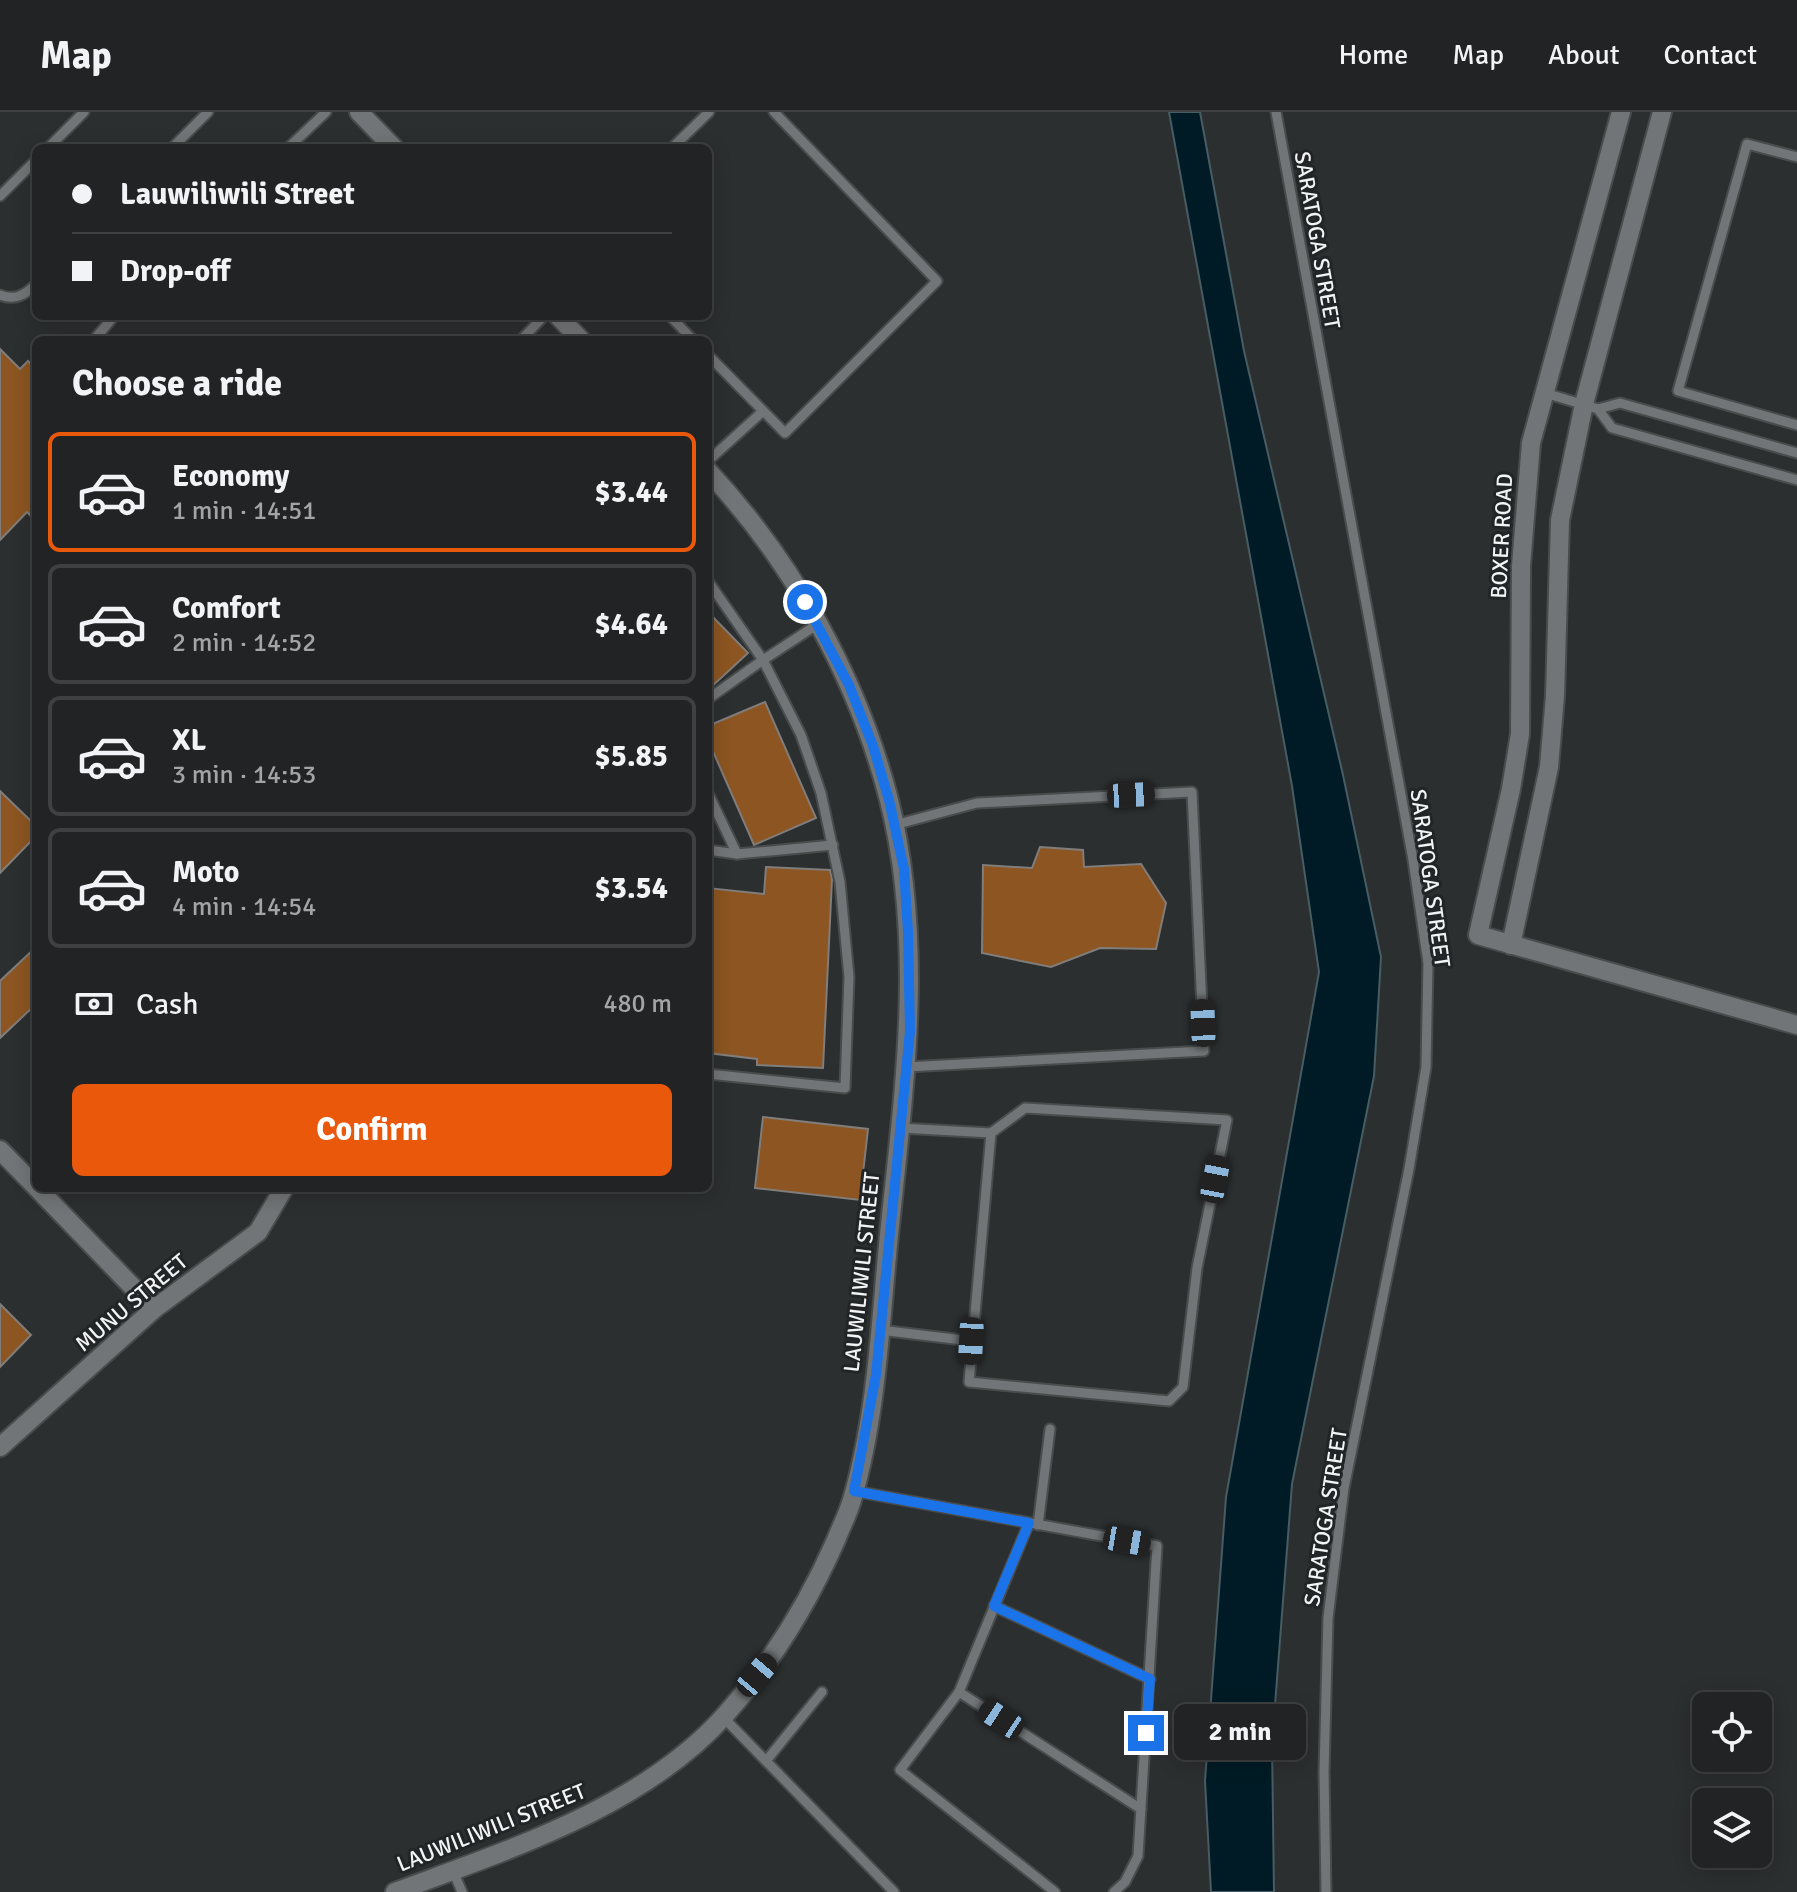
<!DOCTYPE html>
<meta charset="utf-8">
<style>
:root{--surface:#212324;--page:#292b2c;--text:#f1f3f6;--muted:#a2a4a6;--line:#3e4041;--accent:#ea580c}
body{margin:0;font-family:Signika,sans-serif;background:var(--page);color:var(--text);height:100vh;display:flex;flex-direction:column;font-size:30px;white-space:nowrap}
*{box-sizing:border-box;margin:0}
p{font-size:26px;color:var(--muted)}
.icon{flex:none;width:44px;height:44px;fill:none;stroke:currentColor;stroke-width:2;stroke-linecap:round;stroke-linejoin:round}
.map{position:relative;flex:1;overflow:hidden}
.details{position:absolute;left:32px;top:224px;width:680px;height:856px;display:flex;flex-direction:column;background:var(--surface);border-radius:12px;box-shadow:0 4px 20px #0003,0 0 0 2px var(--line)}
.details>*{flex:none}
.banner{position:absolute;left:32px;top:32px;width:680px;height:176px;border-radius:12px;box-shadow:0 4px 20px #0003,0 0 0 2px var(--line);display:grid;align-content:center;height:176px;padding:0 40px;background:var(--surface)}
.buttons{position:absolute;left:1692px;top:1580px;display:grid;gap:16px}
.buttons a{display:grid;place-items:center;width:80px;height:80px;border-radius:12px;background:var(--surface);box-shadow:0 4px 20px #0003,0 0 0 2px var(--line);font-size:40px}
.end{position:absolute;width:36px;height:36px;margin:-18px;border:10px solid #1a73e8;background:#fff;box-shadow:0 0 0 4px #fff}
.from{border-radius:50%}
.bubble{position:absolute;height:56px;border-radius:12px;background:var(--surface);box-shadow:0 4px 20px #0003,0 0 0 2px var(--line);font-size:26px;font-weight:800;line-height:56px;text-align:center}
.car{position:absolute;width:24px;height:48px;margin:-24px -12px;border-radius:10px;box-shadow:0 0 6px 2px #0007;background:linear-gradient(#222 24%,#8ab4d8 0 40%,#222 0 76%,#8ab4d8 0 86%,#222 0)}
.banner b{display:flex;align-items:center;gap:28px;height:76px;font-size:30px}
.banner b+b{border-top:2px solid var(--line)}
.banner i{width:20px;height:20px;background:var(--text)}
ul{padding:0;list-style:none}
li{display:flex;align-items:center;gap:24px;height:120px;margin:0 16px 12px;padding:0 24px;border:4px solid var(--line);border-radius:12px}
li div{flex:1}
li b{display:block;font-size:30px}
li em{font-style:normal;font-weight:800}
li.selected{border-color:var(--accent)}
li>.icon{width:72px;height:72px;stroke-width:1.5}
h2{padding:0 40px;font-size:36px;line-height:96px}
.pay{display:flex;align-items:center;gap:20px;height:88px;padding:0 40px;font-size:30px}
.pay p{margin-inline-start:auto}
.cta{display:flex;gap:16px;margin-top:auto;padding:16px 40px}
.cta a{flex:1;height:92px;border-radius:12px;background:var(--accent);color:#fff;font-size:32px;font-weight:800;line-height:92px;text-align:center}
header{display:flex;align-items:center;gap:48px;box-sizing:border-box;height:112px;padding:0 40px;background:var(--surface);border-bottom:2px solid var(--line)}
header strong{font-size:38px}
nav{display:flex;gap:44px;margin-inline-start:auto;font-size:28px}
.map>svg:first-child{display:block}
</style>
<header>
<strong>Map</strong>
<nav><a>Home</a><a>Map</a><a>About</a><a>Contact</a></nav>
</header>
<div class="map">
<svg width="1797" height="1780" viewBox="0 0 1797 1780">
<rect width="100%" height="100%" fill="#2c2f30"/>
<path fill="#001b25" stroke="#485c63" stroke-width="2" d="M1169 0H1200L1244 239 1343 663 1381 845 1374 964 1292 1372 1272 1632 1274 1780H1211L1205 1669 1226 1385 1319 860 1292 674Z"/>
<g fill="#8c5521" stroke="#807d7b" stroke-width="2">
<path d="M0 237 20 257 28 249 36 257V409L27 400 0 428Z"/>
<path d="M708 500 748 541 708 578Z"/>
<path d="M765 590 816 706 754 733 708 628V614Z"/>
<path d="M0 679 36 714V724L0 761Z"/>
<path d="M1040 735 1083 738 1084 755 1141 752 1166 791 1156 837 1100 836 1051 855 982 841 983 753 1032 756Z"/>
<path d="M766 755 830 758 832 767 823 956 757 953V947L708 941V776L764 782Z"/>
<path d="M36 835V892L0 926V869Z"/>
<path d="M763 1005 868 1017 860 1088 755 1076Z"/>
<path d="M0 1192 31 1223 0 1255Z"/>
</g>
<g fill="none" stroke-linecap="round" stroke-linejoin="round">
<defs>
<g id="service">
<path d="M1276 0 1413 748 1428 851 1426 955 1409 1057 1344 1376 1328 1506 1324 1660 1326 1780"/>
<path d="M48 36 84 0"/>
<path d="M172 36 208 0"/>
<path d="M288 36 326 0"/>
<path d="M672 36 709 0"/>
<path d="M1797 45 1747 32 1678 279 1797 313"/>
<path d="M0 84 36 48"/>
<path d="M0 183C15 189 25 183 36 172"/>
<path d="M670 204 693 228"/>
<path d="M94 228 114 204"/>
<path d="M521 228 544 204"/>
<path d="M708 243 785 321 937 169 774 0"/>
<path d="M1545 281 1598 297 1612 316 1797 368"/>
<path d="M1598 297 1620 291 1797 341"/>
<path d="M708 349 763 299"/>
<path d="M708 469 763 548 818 512"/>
<path d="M708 587 763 548 801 623 821 681 840 770 849 865 845 976 708 962"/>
<path d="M708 681 737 742 708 738"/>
<path d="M894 713 977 691 1192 680 1204 939 906 955"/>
<path d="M737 742 833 733"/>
<path d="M900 1016 991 1021 969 1270 1169 1289 1183 1275 1197 1156 1227 1008 1025 996 991 1021"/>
<path d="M880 1218 971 1229"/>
<path d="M854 1379 1157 1434 1138 1744 1125 1770 1114 1780"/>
<path d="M1029 1411 959 1580 1141 1697"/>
<path d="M1038 1413 1050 1317"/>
<path d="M994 1494 1150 1567"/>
<path d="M959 1580 900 1658 1055 1780"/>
<path d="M723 1605 894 1780"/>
<path d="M766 1649 822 1580"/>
<path d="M453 1759 462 1780"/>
</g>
<g id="minor">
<path d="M359 0 394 36"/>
<path d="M1621 0 1531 331 1521 454 1520 622 1511 677 1478 823 1797 913"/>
<path d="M558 204 581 228"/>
<path d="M1511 833 1549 655 1555 584 1560 408 1584 292 1662 0"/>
<path d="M0 1038 36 1075"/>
<path d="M37 1076 154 1197"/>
<path d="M0 1335 154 1197 258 1120 284 1076"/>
<path d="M395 1780C508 1738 644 1695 726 1602 772 1550 808 1492 836 1428 841 1415 848 1402 852 1388 876 1306 880 1218 888 1133 903 984 926 835 889 688 858 567 793 450 708 359"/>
</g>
</defs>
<use href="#service" stroke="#494c4d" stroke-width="13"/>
<use href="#minor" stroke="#494c4d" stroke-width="22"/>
<use href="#service" stroke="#727577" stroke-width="9"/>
<use href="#minor" stroke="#727577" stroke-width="18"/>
</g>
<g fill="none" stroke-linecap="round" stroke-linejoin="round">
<path stroke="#1a73e8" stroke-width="10" d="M805 490 849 573 873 634 889 688 904 757 908 820 910 919 876 1263 854 1379 1029 1411 994 1494 1150 1567 1146 1621"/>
</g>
<g text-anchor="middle" stroke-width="6" stroke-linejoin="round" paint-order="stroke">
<g font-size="22" fill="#f1f3f4" stroke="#222527">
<text transform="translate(1318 128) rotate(80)" y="8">SARATOGA STREET</text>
<text transform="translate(1501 424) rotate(-87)" y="8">BOXER ROAD</text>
<text transform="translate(1431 766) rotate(82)" y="8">SARATOGA STREET</text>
<text transform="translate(861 1160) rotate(-84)" y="8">LAUWILIWILI STREET</text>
<text transform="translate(131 1190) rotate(-40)" y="8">MUNU STREET</text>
<text transform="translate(1325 1405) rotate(-81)" y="8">SARATOGA STREET</text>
<text transform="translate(491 1715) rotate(-22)" y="8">LAUWILIWILI STREET</text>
</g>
</g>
</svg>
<div class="buttons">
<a><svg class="icon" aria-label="locate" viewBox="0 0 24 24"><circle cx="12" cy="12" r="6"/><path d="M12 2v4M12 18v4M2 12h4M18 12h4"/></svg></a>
<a><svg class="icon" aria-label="layers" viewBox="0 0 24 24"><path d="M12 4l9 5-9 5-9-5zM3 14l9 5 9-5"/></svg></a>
</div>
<i class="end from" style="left:805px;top:490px"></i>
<i class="end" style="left:1146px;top:1621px"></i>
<div class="bubble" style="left:1174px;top:1592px;width:132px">2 min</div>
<i class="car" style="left:1131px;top:683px;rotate:87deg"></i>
<i class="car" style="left:1203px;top:911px;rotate:358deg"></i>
<i class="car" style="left:1215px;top:1067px;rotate:11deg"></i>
<i class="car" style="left:971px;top:1229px;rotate:183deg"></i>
<i class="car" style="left:1127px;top:1429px;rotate:100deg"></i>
<i class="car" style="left:757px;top:1563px;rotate:40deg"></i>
<i class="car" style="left:1001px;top:1607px;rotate:303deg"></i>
<div class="banner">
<b><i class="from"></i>Lauwiliwili Street</b>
<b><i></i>Drop-off</b>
</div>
<section class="details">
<h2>Choose a ride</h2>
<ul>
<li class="selected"><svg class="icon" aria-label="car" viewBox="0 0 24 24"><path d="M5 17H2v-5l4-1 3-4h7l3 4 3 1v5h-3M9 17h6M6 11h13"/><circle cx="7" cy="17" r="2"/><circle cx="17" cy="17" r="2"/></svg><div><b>Economy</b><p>1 min · 14:51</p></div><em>$3.44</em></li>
<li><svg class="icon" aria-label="car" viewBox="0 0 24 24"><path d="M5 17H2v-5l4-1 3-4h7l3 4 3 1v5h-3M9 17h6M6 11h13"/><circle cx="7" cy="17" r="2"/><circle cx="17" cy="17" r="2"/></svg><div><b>Comfort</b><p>2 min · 14:52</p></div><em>$4.64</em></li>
<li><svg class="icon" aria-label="car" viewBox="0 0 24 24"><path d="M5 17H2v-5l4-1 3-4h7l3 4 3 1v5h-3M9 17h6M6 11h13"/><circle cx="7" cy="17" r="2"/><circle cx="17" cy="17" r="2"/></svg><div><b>XL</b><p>3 min · 14:53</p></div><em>$5.85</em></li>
<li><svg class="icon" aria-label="car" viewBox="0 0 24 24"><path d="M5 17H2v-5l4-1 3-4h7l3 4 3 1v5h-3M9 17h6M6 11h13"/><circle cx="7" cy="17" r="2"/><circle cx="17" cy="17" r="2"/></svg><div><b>Moto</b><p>4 min · 14:54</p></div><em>$3.54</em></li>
</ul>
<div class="pay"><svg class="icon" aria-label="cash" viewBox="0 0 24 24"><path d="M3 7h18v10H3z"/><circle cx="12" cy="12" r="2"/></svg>Cash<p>480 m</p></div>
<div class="cta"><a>Confirm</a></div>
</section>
</div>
